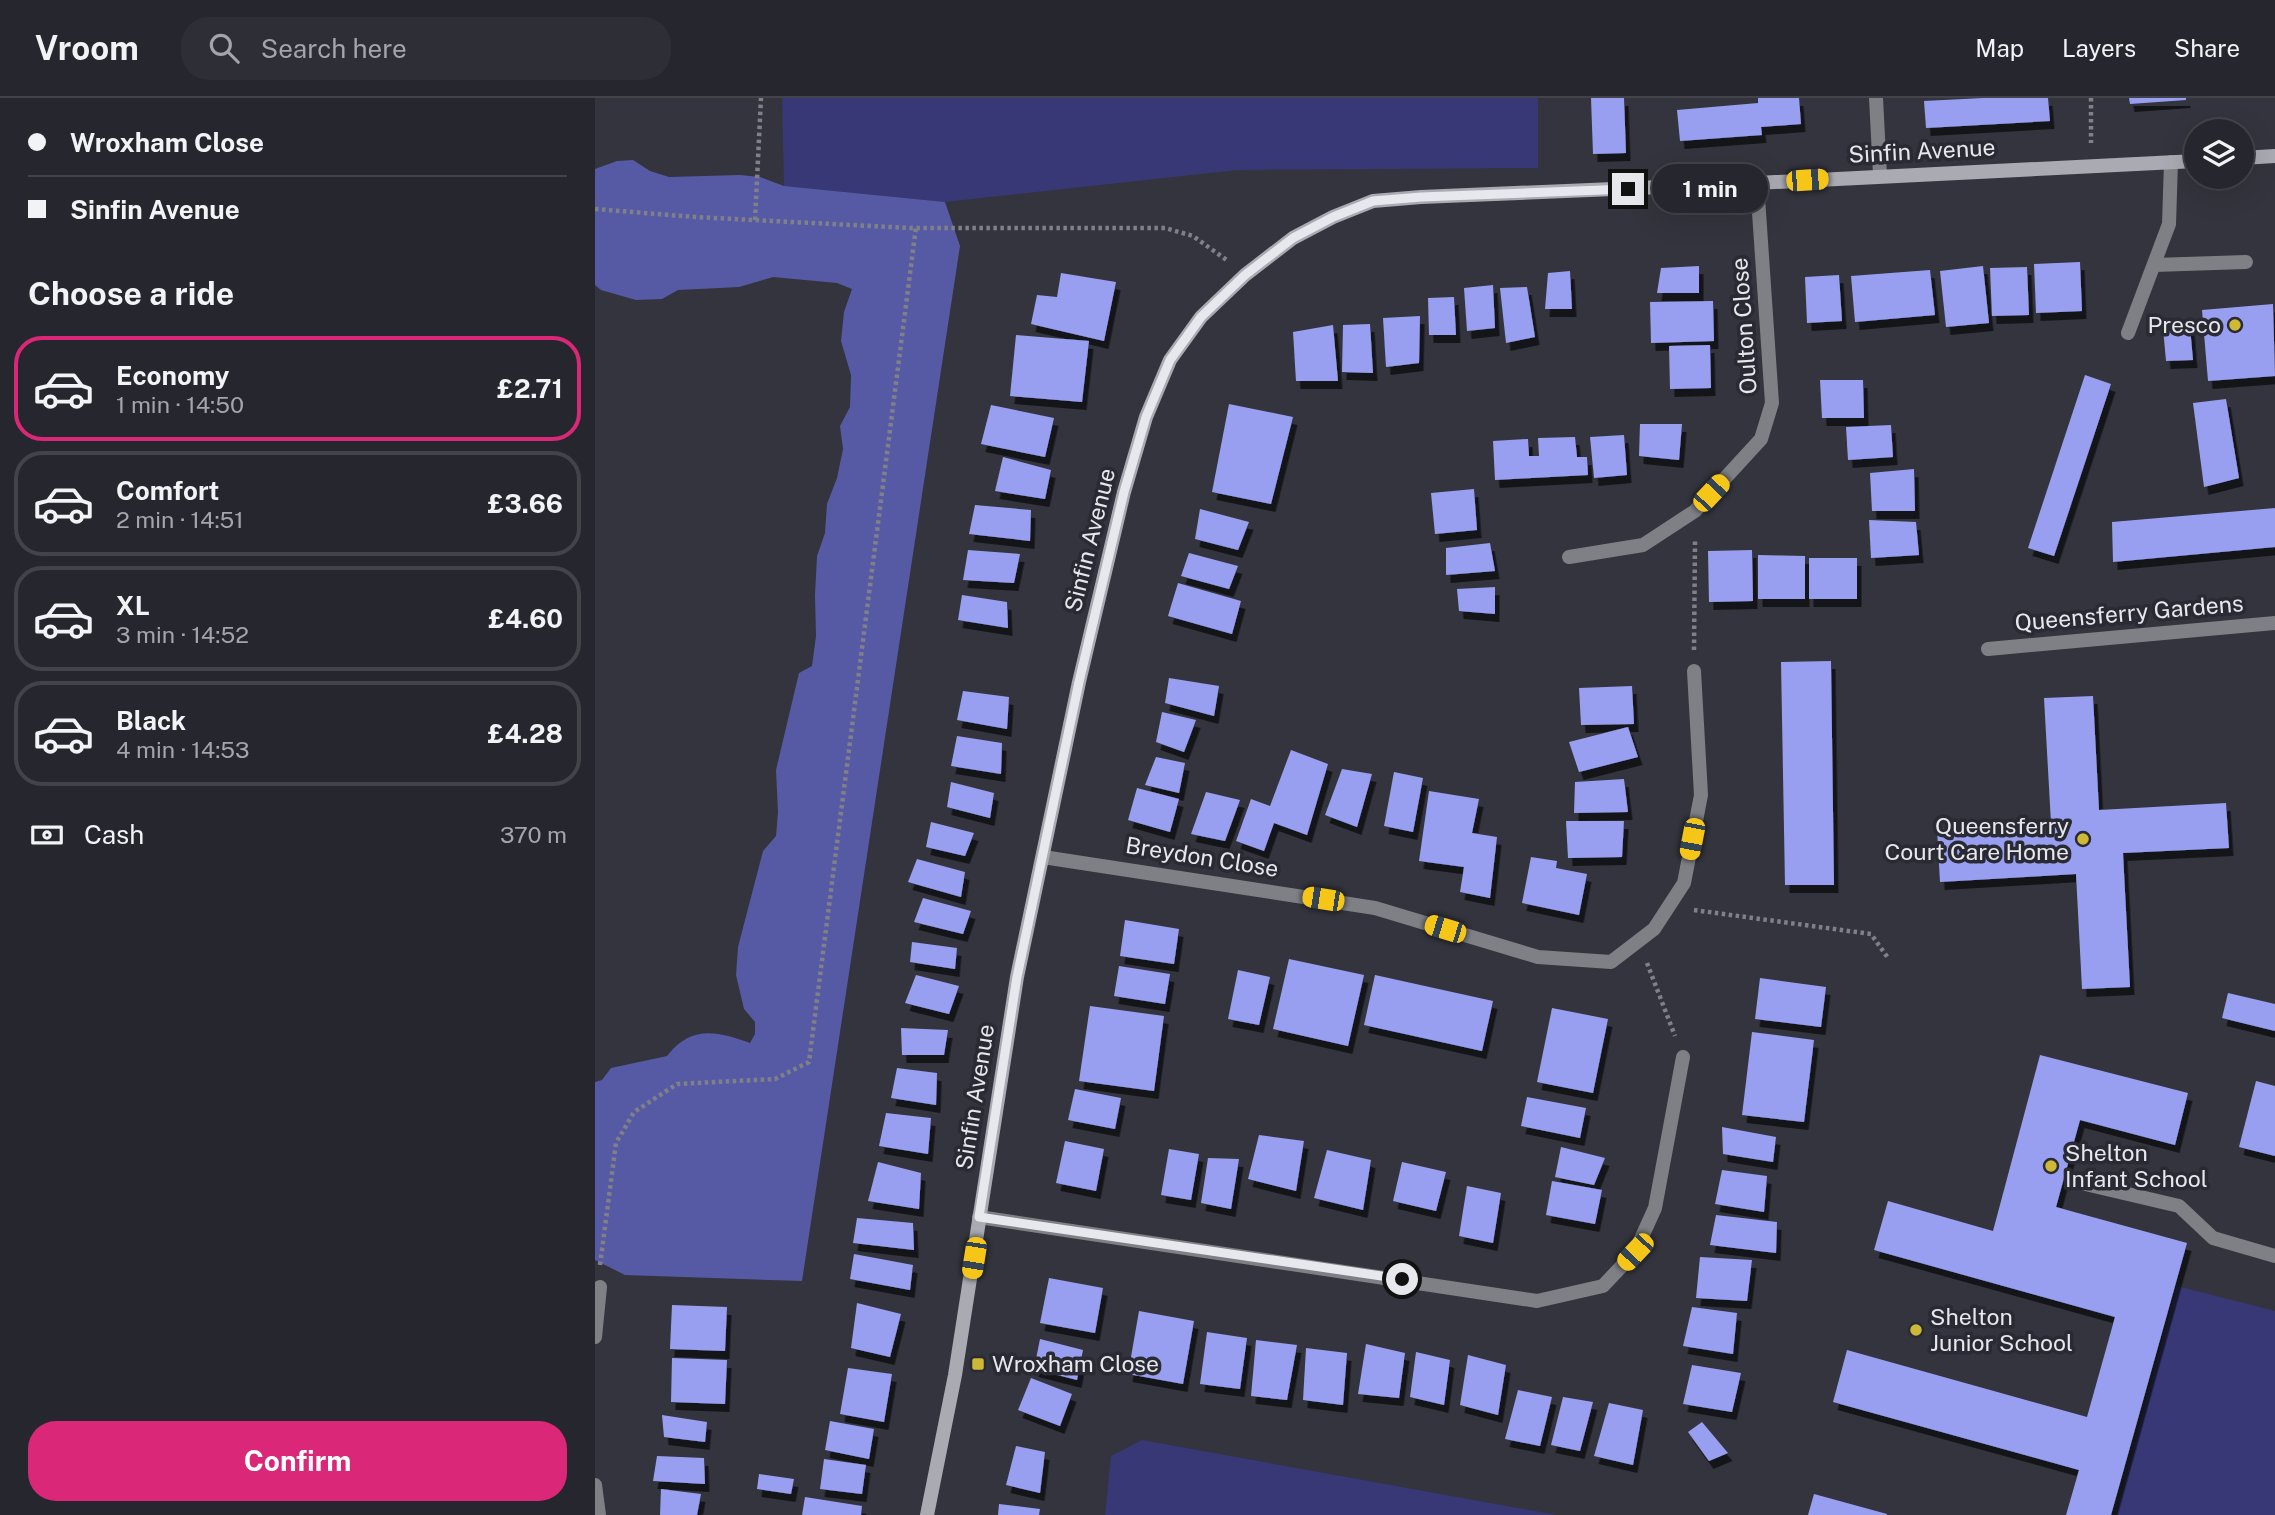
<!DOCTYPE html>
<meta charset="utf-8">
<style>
:root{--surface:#26272e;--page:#2e2f36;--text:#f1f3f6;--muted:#a4a5aa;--line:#42444a;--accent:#db2777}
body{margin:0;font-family:"Public Sans",sans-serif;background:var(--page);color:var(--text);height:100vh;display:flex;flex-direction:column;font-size:26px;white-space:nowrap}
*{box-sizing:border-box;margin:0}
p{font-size:23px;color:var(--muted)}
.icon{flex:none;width:38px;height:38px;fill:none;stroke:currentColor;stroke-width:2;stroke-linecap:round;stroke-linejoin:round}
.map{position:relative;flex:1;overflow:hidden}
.details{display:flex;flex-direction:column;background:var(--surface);width:595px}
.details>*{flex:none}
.banner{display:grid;align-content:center;height:154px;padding:0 28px;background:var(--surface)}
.fabs{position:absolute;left:1589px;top:21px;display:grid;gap:14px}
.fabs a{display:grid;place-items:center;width:70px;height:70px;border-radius:50%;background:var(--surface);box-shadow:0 7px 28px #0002,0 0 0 2px var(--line);font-size:35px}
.end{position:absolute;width:32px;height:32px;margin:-16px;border:9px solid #e7e8ed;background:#111;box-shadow:0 0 0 4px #111}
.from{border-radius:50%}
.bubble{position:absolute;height:49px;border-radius:24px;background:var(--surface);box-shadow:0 7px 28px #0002,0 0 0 2px var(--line);font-size:23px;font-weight:700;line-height:49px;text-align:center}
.car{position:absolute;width:21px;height:42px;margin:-21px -10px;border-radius:9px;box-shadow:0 0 5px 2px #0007;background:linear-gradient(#f5c518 24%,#345 0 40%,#f5c518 0 76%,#345 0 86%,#f5c518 0)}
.banner b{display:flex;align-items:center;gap:24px;height:66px;font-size:26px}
.banner b+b{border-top:2px solid var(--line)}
.banner i{width:18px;height:18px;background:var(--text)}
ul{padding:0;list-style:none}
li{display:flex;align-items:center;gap:21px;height:105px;margin:0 14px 10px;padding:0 14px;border:4px solid var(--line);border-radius:28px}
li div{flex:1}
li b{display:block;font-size:26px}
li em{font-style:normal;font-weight:700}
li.on{border-color:var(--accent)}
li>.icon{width:63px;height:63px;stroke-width:1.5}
h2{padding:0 28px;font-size:32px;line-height:84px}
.pay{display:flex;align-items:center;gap:18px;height:77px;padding:0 28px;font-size:26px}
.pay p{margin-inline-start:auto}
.button{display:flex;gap:14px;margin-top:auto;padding:14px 28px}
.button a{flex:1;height:80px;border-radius:28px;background:var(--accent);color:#fff;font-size:28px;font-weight:700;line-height:80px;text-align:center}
header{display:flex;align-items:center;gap:42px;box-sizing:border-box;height:98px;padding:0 35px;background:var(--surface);border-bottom:2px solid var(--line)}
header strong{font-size:33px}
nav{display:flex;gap:38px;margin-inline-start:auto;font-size:24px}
.search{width:490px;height:63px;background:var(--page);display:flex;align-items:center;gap:18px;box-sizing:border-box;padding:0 24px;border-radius:28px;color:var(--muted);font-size:26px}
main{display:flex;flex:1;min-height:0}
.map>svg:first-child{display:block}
</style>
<header>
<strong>Vroom</strong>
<div class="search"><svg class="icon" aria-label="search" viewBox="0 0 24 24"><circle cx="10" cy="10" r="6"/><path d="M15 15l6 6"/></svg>Search here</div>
<nav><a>Map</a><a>Layers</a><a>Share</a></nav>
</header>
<main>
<section class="details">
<div class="banner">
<b><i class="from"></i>Wroxham Close</b>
<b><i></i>Sinfin Avenue</b>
</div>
<h2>Choose a ride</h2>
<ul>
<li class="on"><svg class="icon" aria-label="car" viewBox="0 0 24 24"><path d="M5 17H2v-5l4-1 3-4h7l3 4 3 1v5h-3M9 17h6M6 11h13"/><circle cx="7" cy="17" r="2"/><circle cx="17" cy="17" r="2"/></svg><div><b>Economy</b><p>1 min · 14:50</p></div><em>£2.71</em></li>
<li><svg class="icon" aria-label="car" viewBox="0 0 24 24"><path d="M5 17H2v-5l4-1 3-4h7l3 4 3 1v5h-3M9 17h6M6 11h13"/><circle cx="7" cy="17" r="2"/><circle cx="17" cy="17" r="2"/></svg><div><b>Comfort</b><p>2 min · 14:51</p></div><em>£3.66</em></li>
<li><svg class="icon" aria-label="car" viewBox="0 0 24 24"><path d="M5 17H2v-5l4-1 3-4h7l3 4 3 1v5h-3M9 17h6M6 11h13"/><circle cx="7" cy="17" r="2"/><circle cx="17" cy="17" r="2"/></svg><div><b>XL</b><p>3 min · 14:52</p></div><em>£4.60</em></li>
<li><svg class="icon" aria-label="car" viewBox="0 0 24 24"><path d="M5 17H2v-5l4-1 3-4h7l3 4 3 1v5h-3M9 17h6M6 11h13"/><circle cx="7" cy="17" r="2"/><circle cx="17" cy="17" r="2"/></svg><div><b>Black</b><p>4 min · 14:53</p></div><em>£4.28</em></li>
</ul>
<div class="pay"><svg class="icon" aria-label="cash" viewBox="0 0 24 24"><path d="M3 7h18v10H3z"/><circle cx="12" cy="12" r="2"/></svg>Cash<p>370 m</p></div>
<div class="button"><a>Confirm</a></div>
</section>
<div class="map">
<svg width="1680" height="1417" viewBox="0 0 1680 1417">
<defs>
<filter id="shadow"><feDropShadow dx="4.5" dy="8" stdDeviation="0" flood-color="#0009"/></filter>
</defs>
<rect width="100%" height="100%" fill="#33343d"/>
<g fill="#373875">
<path d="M187 0H943V70L642 72 350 104 189 88Z"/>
<path d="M1582 1188 1680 1213V1417H1521Z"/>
<path d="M547 1342 962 1417H510L516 1358Z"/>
</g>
<path fill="#565aa5" d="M38 62 55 73 74 79 145 77 165 79 189 88 350 104 365 148 207 1183 30 1177 0 1162V984L7 982 16 970 72 958C96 927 122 933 155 945L160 936V924L149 911 141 877 143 849 168 753 181 738 183 714 181 672 204 575 217 568 221 538 220 497 222 458 230 435 232 406 242 380 248 351 245 328 255 309 256 277 246 243 249 214 257 191 242 185 178 179 144 189 83 192 67 201 41 202 6 192 0 187V71L22 63Z"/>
<g fill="#989ff0" filter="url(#shadow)">
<path d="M996 0H1029L1031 55 998 56Z"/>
<path d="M1163 0H1204L1206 26 1166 29 1167 37 1085 43 1082 12 1163 5Z"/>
<path d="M1388 0H1453L1455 23 1331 30 1329 3Z"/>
<path d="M1534 0H1591V2L1535 6Z"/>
<path d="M1485 164 1487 213 1441 215 1439 166Z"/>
<path d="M1104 168V195H1062L1066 170Z"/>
<path d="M1388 168 1394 225 1351 229 1345 173Z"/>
<path d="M1432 169 1434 217 1397 218 1395 170Z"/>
<path d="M1335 172 1340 217 1260 224 1256 178Z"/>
<path d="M975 173 977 211H950L953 175Z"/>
<path d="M466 175 521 184 509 243 436 226 442 197 462 199Z"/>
<path d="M1244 177 1247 223 1212 225 1210 179Z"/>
<path d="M898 187 900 230 872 233 869 190Z"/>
<path d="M932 189 940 239 911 245 905 190Z"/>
<path d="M859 199 861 237H834L833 200Z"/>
<path d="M1118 203 1119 243 1056 245 1055 204Z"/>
<path d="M1678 206 1680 278 1613 283 1607 212Z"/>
<path d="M825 218 824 265 791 269 788 220Z"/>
<path d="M775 226 778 275 747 274 748 227Z"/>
<path d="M738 227 743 283H701L698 234Z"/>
<path d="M1595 229 1598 262 1571 263 1568 230Z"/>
<path d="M421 237 494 243 487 304 415 298Z"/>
<path d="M1115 247 1116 290 1075 291 1074 248Z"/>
<path d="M1490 277 1516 286 1459 458 1433 450Z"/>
<path d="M1225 282H1268L1269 320H1227Z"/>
<path d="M1631 301 1644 380 1609 389 1598 305Z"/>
<path d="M634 306 698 319 676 406 617 394Z"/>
<path d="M396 307 459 320 450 359 386 346Z"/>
<path d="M1045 326H1087L1084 362 1044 358Z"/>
<path d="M1296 327 1298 359 1253 362 1251 329Z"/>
<path d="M1029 337 1032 377 999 380 995 339Z"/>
<path d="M980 339 982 359H992L993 377 900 382 898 343 933 341 934 358H944L943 340Z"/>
<path d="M408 359 456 372 450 401 400 393Z"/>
<path d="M1319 371 1320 413H1277L1275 375Z"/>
<path d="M879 391 882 432 840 436 836 395Z"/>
<path d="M380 407 436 412 435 443 374 436Z"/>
<path d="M1680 410V449L1518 464 1517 424Z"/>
<path d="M605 411 654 424 643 452 600 441Z"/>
<path d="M1274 422 1321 424 1324 457 1276 460Z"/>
<path d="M895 445 900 473 851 477V450Z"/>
<path d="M373 452 425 456 419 485 368 482Z"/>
<path d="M1157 452 1158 503 1114 504 1113 453Z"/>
<path d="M594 455 643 468 634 491 586 478Z"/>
<path d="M1163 457 1210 458V501H1163Z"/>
<rect x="1214" y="460" width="48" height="41"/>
<path d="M583 485 646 503 637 536 573 518Z"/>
<path d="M900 489V516L864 513 862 491Z"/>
<path d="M367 497 412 504 413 530 363 522Z"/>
<path d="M1236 563 1239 787H1190L1186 564Z"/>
<path d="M574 580 624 588 619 618 570 605Z"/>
<path d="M1037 588 1039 626 986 627 984 590Z"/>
<path d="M368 593 414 599 412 631 362 622Z"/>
<path d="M1498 598 1504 712 1631 705 1634 750 1528 755 1535 889 1487 891 1481 776 1345 784 1342 731 1456 725 1449 600Z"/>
<path d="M567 614 601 622 589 654 561 644Z"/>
<path d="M1033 629 1043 659 984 674 974 644Z"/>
<path d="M362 638 407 645 406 676 356 668Z"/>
<path d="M696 652 733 666 712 737 679 725 669 753 641 743 656 701 675 708Z"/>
<path d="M561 659 590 665 584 695 550 687Z"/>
<path d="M747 671 777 676 762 729 730 717Z"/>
<path d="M799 674 828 680 818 734 789 728Z"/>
<path d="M1029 681 1033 714 979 715 980 684Z"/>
<path d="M356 684 399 695 395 720 352 709Z"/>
<path d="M542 690 584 701 575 734 533 722Z"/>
<path d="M834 693 884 701 877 735 902 739 895 800 865 794 869 769 824 763Z"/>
<path d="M611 694 645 702 630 743 596 736Z"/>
<path d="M971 723H1029L1027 759 973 760Z"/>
<path d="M336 724 379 735 370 758 331 749Z"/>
<path d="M936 759 962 763 961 770 992 776 984 817 927 805Z"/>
<path d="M322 761 370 774 366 799 313 784Z"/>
<path d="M328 800 376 813 368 836 319 824Z"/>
<path d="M530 822 584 831 579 866 525 858Z"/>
<path d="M317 844 362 850 360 871 315 864Z"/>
<path d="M694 861 769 877 753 948 678 931Z"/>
<path d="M524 868 575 876 570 906 519 898Z"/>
<path d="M643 872 675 879 664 927 633 921Z"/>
<path d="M321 877 364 888 354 916 310 905Z"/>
<path d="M780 877 898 903 887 953 769 927Z"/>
<path d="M1165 880 1231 889 1226 929 1160 921Z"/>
<path d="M1633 895 1680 906V933L1627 920Z"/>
<path d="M495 908 569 918 559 993 484 983Z"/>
<path d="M957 910 1013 921 998 995 942 984Z"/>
<path d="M306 930 353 932 349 957H307Z"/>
<path d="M1157 934 1219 942 1209 1024 1147 1017Z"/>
<path d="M1445 957 1593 995 1580 1047 1485 1022 1461 1109 1592 1145 1516 1417H1471L1484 1372 1238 1304 1252 1252 1492 1319 1520 1219 1279 1152 1293 1103 1398 1133Z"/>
<path d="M302 970 342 975 341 1007 296 1000Z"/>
<path d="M1661 983 1680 988V1058L1644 1049Z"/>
<path d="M480 991 526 1000 520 1031 473 1022Z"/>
<path d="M932 999 991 1010 985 1040 926 1028Z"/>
<path d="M291 1015 336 1020 333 1056 284 1048Z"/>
<path d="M1127 1029 1181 1039 1178 1064 1128 1056Z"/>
<path d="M664 1037 709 1043 701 1093 653 1081Z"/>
<path d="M470 1043 509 1051 501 1093 461 1085Z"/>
<path d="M966 1049 1010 1060 999 1087 960 1079Z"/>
<path d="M574 1051 604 1056 596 1102 566 1097Z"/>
<path d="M732 1052 776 1062 768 1112 719 1100Z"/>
<path d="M613 1060 644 1061 636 1111 606 1105Z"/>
<path d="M283 1064 326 1075 324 1111 273 1103Z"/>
<path d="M807 1064 851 1074 841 1113 798 1103Z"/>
<path d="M1127 1072 1172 1078 1169 1114 1120 1106Z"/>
<path d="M957 1083 1007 1092 1000 1126 951 1117Z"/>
<path d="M872 1088 906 1095 898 1145 864 1138Z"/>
<path d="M1121 1117 1182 1124 1181 1155 1115 1147Z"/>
<path d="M262 1120 318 1125 319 1152 258 1145Z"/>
<path d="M259 1156 318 1167 315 1192 255 1181Z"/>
<path d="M1105 1159 1157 1162 1152 1203 1101 1200Z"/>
<path d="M454 1180 508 1190 500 1235 445 1225Z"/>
<path d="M262 1205 306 1216 295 1259 256 1250Z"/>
<path d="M77 1207 132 1209 130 1253 75 1251Z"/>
<path d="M1097 1209 1142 1215 1138 1256 1088 1248Z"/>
<path d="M544 1213 599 1223 588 1286 533 1276Z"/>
<path d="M612 1234 652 1240 645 1291 605 1286Z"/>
<path d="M445 1241 488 1252 482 1282 439 1271Z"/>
<path d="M661 1242 702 1247 692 1302 656 1298Z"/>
<path d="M771 1246 810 1255 804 1300 763 1296Z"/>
<path d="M711 1250 752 1255 748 1307 708 1302Z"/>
<path d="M821 1254 855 1262 849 1307 815 1299Z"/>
<path d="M873 1257 911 1267 903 1317 865 1307Z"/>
<path d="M77 1260 132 1262 130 1306 76 1304Z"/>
<path d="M1097 1267 1146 1275 1137 1314 1088 1306Z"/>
<path d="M253 1270 297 1276 289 1324 245 1316Z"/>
<path d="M436 1280 477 1296 465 1328 423 1312Z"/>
<path d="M923 1292 957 1299 945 1348 910 1341Z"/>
<path d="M968 1299 998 1304 985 1353 956 1347Z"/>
<path d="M1014 1305 1048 1312 1038 1367 999 1358Z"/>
<path d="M67 1317 112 1324 110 1344 69 1339Z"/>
<path d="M235 1323 279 1331 274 1361 230 1352Z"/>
<path d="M1107 1324 1133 1355 1114 1363 1093 1334Z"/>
<path d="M421 1348 450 1354 445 1395 411 1387Z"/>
<path d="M62 1358 109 1360 110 1386 58 1383Z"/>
<path d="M229 1361 271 1367 267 1396 225 1391Z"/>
<path d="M164 1376 199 1381 196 1396 162 1391Z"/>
<path d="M66 1391 106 1396 102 1417H65Z"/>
<path d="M1219 1396 1292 1416V1417H1213Z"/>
<path d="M210 1399 267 1408 266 1417H207Z"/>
<path d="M404 1406 445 1411 444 1417H403Z"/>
</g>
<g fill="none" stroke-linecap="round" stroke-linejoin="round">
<g stroke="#808188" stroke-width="4.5" stroke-dasharray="3.5 3.5" stroke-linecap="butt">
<path d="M1496 0V45"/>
<path d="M0 111 100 119 315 130H570L598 138 633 163"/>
<path d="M160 122 166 0"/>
<path d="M1099 552 1100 442"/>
<path d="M1099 812 1276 836 1293 860"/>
<path d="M1052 865 1080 938"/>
<path d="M5 1167 21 1045 39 1014 82 986 180 981 214 964 321 129"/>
</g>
<g stroke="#7f8085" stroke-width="14">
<path d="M1559 167 1651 164"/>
<path d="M1533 235 1574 126 1576 64"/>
<path d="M1486 1085 1584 1108 1618 1140 1680 1158"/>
</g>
<g stroke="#7f8085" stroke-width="14">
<path d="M1281 0 1285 77"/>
<path d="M974 459 1048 447 1100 413 1166 341 1177 305 1162 85"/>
<path d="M1393 551 1680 525"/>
<path d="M448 759 780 810 943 859 1016 864 1059 831 1089 785 1106 697 1099 573"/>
<path d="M384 1119 942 1203 1008 1188 1040 1154 1060 1110 1088 959"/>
<path d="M0 1239 5 1189"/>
<path d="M0 1387 4 1417"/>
</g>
<g stroke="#a9aab2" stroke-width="14">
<path d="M1647 60 1680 58"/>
<path d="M332 1417 360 1277 422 879 484 584 529 394 551 319 575 262 606 219 650 177 698 140 738 119 778 103 826 99 1162 85 1601 63"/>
</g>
</g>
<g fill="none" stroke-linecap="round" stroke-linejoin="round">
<path stroke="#e7e8ed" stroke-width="9" d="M807 1181 384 1119 422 879 484 584 529 394 551 319 575 262 606 219 650 177 698 140 738 119 778 103 826 99 1033 91"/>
</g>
<g fill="#ceb837" stroke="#292a33" stroke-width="2.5">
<circle cx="1640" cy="227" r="7"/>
<circle cx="1488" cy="741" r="7"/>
<circle cx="1456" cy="1068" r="7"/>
<circle cx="1321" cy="1232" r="7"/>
<rect x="376" y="1259" width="14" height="14" rx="3.5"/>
</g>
<g text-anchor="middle" stroke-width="7" stroke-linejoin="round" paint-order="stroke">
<g font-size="23" fill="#e7e8ed" stroke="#292a33">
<text transform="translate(1327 53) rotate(-3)" y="8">Sinfin Avenue</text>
<text transform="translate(1149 228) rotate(-94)" y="8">Oulton Close</text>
<text transform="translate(495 442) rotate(-76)" y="8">Sinfin Avenue</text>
<text transform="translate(1534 515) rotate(-5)" y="8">Queensferry Gardens</text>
<text transform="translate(607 759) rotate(9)" y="8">Breydon Close</text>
<text transform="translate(380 999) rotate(-81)" y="8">Sinfin Avenue</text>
</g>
<g font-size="23" fill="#e7e8ed" stroke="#292a33" text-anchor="start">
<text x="1626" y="235" text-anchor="end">Presco</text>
<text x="1474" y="736" text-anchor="end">Queensferry<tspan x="1474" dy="26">Court Care Home</tspan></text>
<text x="1470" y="1063">Shelton<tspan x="1470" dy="26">Infant School</tspan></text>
<text x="1335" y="1227">Shelton<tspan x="1335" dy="26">Junior School</tspan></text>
<text x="397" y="1274">Wroxham Close</text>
</g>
</g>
</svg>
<div class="fabs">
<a><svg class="icon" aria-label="layers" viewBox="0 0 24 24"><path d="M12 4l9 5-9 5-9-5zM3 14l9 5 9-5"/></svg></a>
</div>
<i class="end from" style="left:807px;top:1181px"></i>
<i class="end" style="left:1033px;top:91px"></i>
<div class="bubble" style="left:1057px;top:66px;width:116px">1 min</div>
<i class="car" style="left:1212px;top:82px;rotate:86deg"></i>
<i class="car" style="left:1116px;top:395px;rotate:43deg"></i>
<i class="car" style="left:1097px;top:741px;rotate:191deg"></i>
<i class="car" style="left:728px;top:801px;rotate:279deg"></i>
<i class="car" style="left:850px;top:831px;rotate:287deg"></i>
<i class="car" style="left:1040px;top:1154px;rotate:223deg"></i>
<i class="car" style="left:379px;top:1160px;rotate:189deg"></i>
</div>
</main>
